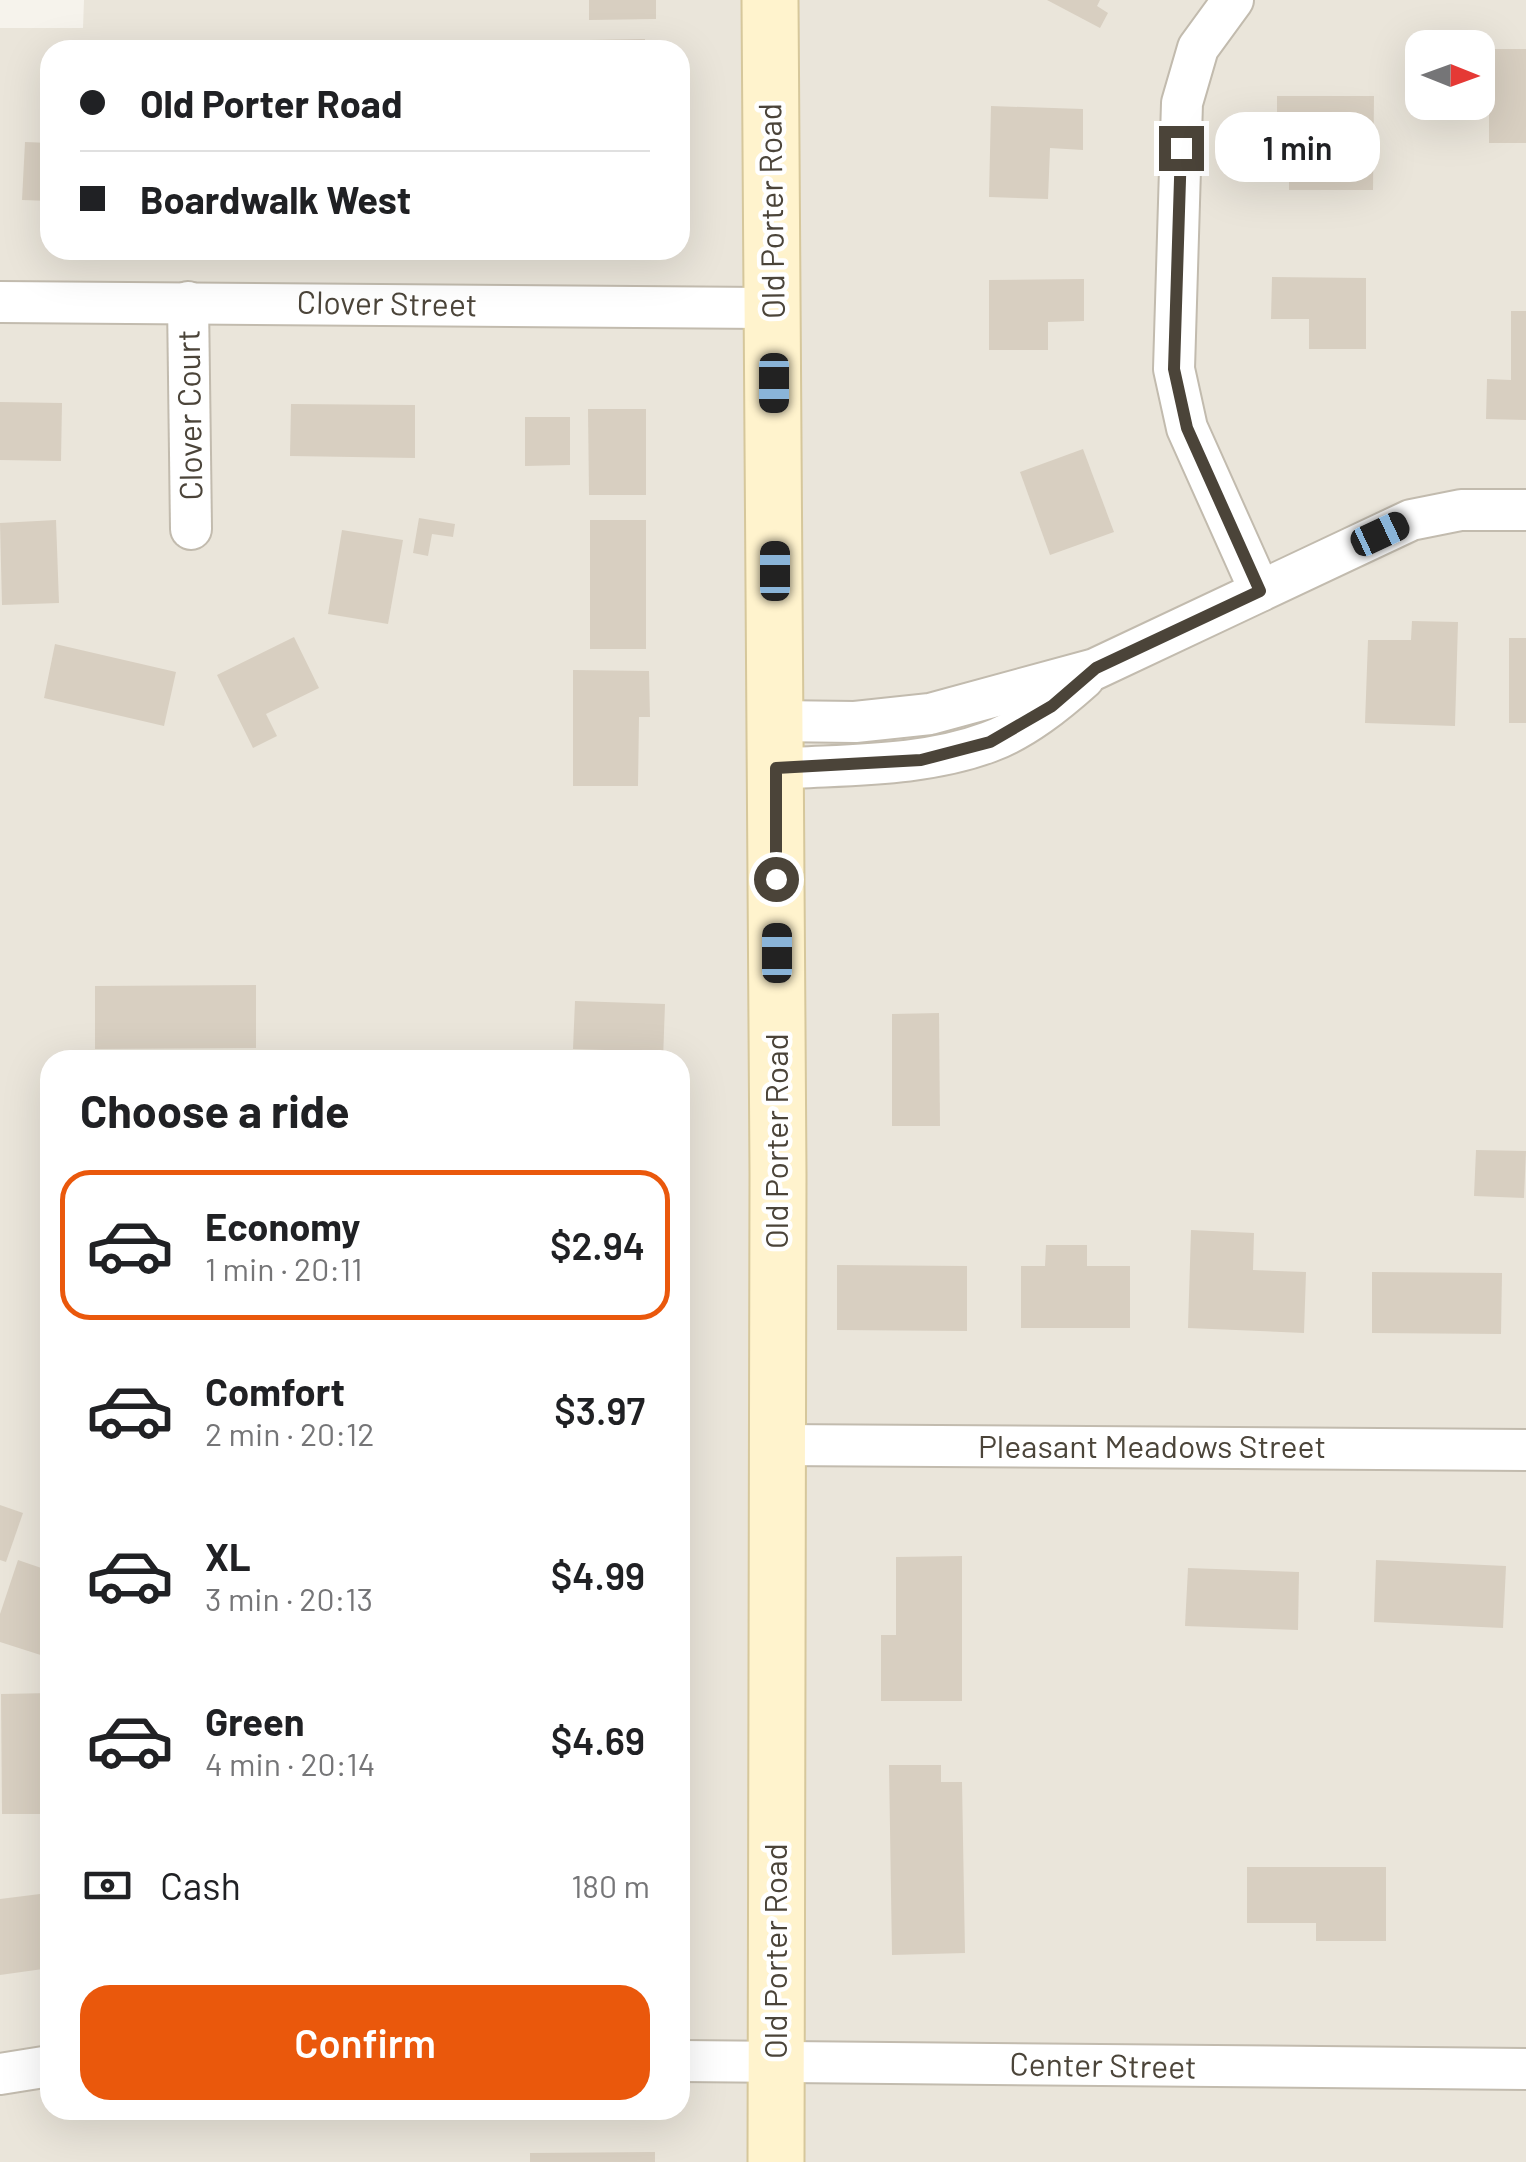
<!DOCTYPE html>
<meta charset="utf-8">
<style>
:root{--surface:#fff;--page:#f2f2f2;--text:#202124;--muted:#757577;--line:#e0e0e0;--accent:#ea580c}
body{margin:0;font-family:Barlow,sans-serif;background:var(--page);color:var(--text);height:100vh;display:flex;flex-direction:column;font-size:38px;white-space:nowrap}
*{box-sizing:border-box;margin:0}
p{font-size:32px;color:var(--muted)}
.icon{flex:none;width:55px;height:55px;fill:none;stroke:currentColor;stroke-width:2;stroke-linecap:round;stroke-linejoin:round}
.map{position:relative;flex:1;overflow:hidden}
.details{position:absolute;left:40px;top:1050px;width:650px;height:1070px;display:flex;flex-direction:column;background:var(--surface);border-radius:30px;box-shadow:0 10px 40px #0002}
.details>*{flex:none}
.hud{position:absolute;left:40px;top:40px;width:650px;height:220px;border-radius:30px;box-shadow:0 10px 40px #0002;display:grid;align-content:center;height:220px;padding:0 40px;background:var(--surface)}
.needle{width:65px;rotate:91deg}
.buttons{position:absolute;left:1405px;top:30px;display:grid;gap:20px}
.buttons a{display:grid;place-items:center;width:90px;height:90px;border-radius:20px;background:var(--surface);box-shadow:0 10px 40px #0002;font-size:50px}
.end{position:absolute;width:45px;height:45px;margin:-22px;border:12px solid #4b4439;background:#fff;box-shadow:0 0 0 5px #fff}
.from{border-radius:50%}
.bubble{position:absolute;height:70px;border-radius:30px;background:var(--surface);box-shadow:0 10px 40px #0002;font-size:32px;font-weight:600;line-height:70px;text-align:center}
.car{position:absolute;width:30px;height:60px;margin:-30px -15px;border-radius:12px;box-shadow:0 0 8px 2px #0007;background:linear-gradient(#222 24%,#8ab4d8 0 40%,#222 0 76%,#8ab4d8 0 86%,#222 0)}
.hud b{display:flex;align-items:center;gap:35px;height:95px;font-size:38px}
.hud b+b{border-top:2px solid var(--line)}
.hud i{width:25px;height:25px;background:var(--text)}
ul{padding:0;list-style:none}
li{display:flex;align-items:center;gap:30px;height:150px;margin:0 20px 15px;padding:0 20px;border:5px solid transparent;border-radius:30px}
li div{flex:1}
li b{display:block;font-size:38px}
li em{font-style:normal;font-weight:600}
li.current{border-color:var(--accent)}
li>.icon{width:90px;height:90px;stroke-width:1.5}
h2{padding:0 40px;font-size:45px;line-height:120px}
.pay{display:flex;align-items:center;gap:25px;height:110px;padding:0 40px;font-size:38px}
.pay p{margin-inline-start:auto}
.button{display:flex;gap:20px;margin-top:auto;padding:20px 40px}
.button a{flex:1;height:115px;border-radius:30px;background:var(--accent);color:#fff;font-size:40px;font-weight:600;line-height:115px;text-align:center}
.map>svg:first-child{display:block}
</style>
<div class="map">
<svg width="1526" height="2162" viewBox="0 0 1526 2162">
<rect width="100%" height="100%" fill="#f6f3ec"/>
<path fill="#eae5da" fill-rule="evenodd" d="M84 0H1526V2162H0V28H83ZM1422 48H1478V102H1422ZM50 50H680V250H50ZM50 1060H680V2110H50Z"/>
<g fill="#d8cfc1">
<path d="M589 0H656V19L589 20Z"/>
<path d="M1047 0H1100L1097 6 1108 13 1100 28Z"/>
<path d="M645 39V50H589V40Z"/>
<rect x="1489" y="49" width="37" height="94"/>
<path d="M1277 96H1374L1373 190H1289V155L1277 156Z"/>
<path d="M991 106 1083 109V150L1050 148 1048 199 989 197Z"/>
<path d="M25 142 50 143V201L22 200Z"/>
<path d="M1272 277 1366 278V349H1309V319H1271Z"/>
<path d="M1084 279V321L1048 322V350H989V280Z"/>
<path d="M1511 311H1526V420L1486 419 1487 379 1511 380Z"/>
<path d="M0 402 62 403 61 461 0 460Z"/>
<path d="M291 404 415 405V458L290 456Z"/>
<path d="M588 409H646V495H589Z"/>
<path d="M525 417H570V465L525 466Z"/>
<path d="M1083 449 1114 532 1050 555 1020 472Z"/>
<path d="M419 518 455 524 453 537 432 534 428 556 413 553Z"/>
<path d="M56 520 59 603 2 605 0 523Z"/>
<rect x="590" y="520" width="56" height="129"/>
<path d="M342 530 403 540 388 624 328 614Z"/>
<path d="M1412 621 1458 622 1455 726 1365 723 1368 640H1411Z"/>
<path d="M294 637 319 688 266 714 277 736 253 748 217 675Z"/>
<rect x="1509" y="638" width="17" height="85"/>
<path d="M55 644 176 672 164 726 44 698Z"/>
<path d="M573 670 649 671 650 717H639L638 786H573Z"/>
<path d="M256 985V1048L95 1049V986Z"/>
<path d="M575 1001 665 1004 663 1060H636V1051L573 1049Z"/>
<path d="M939 1013 940 1126H892V1014Z"/>
<path d="M1476 1150 1526 1151 1524 1198 1474 1196Z"/>
<path d="M1191 1230 1254 1233 1253 1270 1306 1272 1304 1333 1188 1328Z"/>
<path d="M1046 1245H1087V1266H1130V1328H1021V1266H1045Z"/>
<path d="M837 1265 967 1266V1331L837 1330Z"/>
<path d="M1372 1272 1502 1273 1501 1334 1372 1333Z"/>
<path d="M0 1505 23 1513 6 1562 0 1560Z"/>
<path d="M962 1556V1701H881V1635H896V1557Z"/>
<path d="M18 1560 50 1571V1658L0 1642V1614Z"/>
<path d="M1376 1560 1506 1566 1503 1628 1374 1622Z"/>
<path d="M1188 1568 1299 1572 1298 1630 1185 1626Z"/>
<path d="M50 1693V1814H2L1 1694Z"/>
<path d="M889 1765H941V1782H962L965 1953 892 1955Z"/>
<path d="M1247 1867H1386V1941H1316V1923H1247Z"/>
<path d="M40 1894 42 1912 50 1911V1968L0 1975V1899Z"/>
<path d="M655 2152V2162H530V2153Z"/>
</g>
<g fill="none" stroke-linecap="round" stroke-linejoin="round">
<defs>
<g id="street">
<path d="M1233 0 1198 48 1182 103 1174 369 1187 428 1260 591"/>
<path d="M0 302 774 308"/>
<path d="M188 302 191 529"/>
<path d="M775 721 855 722 930 714 1095 669 1411 520 1461 510H1526"/>
<path d="M776 769C846 764 922 767 989 742 1024 729 1056 703 1084 678"/>
<path d="M778 1445 1526 1450"/>
<path d="M680 2061 1526 2069"/>
<path d="M0 2074 50 2066"/>
</g>
<path id="secondary" d="M770 0 778 1174 776 2162"/>
</defs>
<use href="#street" stroke="#c2bbae" stroke-width="44"/>
<use href="#secondary" stroke="#d6c79b" stroke-width="59"/>
<use href="#street" stroke="#fff" stroke-width="40"/>
<use href="#secondary" stroke="#fff3cd" stroke-width="55"/>
</g>
<g fill="none" stroke-linecap="round" stroke-linejoin="round">
<path stroke="#4b4439" stroke-width="12" d="M776 879V768L921 760 990 742 1052 706 1096 668 1260 591 1187 428 1174 369 1181 148"/>
</g>
<g text-anchor="middle" stroke-width="9" stroke-linejoin="round" paint-order="stroke">
<g font-size="32" fill="#4b4439" stroke="#fff">
<text transform="translate(772 211) rotate(-91)" y="11">Old Porter Road</text>
<text transform="translate(387 304) rotate(1)" y="11">Clover Street</text>
<text transform="translate(190 415) rotate(-91)" y="11">Clover Court</text>
<text transform="translate(777 1141) rotate(-90)" y="11">Old Porter Road</text>
<text x="1152" y="1458">Pleasant Meadows Street</text>
<text transform="translate(776 1951) rotate(-90)" y="11">Old Porter Road</text>
<text transform="translate(1103 2066) rotate(1)" y="11">Center Street</text>
</g>
</g>
</svg>
<div class="buttons">
<a><svg class="needle" viewBox="-14 -14 28 28"><path d="M0-13l5 13h-10z" fill="#e53935"/><path d="M0 13l5-13h-10z" fill="#757577"/></svg></a>
</div>
<i class="end from" style="left:776px;top:879px"></i>
<i class="end" style="left:1181px;top:148px"></i>
<div class="bubble" style="left:1215px;top:112px;width:165px">1 min</div>
<i class="car" style="left:774px;top:383px;rotate:180deg"></i>
<i class="car" style="left:1380px;top:534px;rotate:65deg"></i>
<i class="car" style="left:775px;top:571px;rotate:0deg"></i>
<i class="car" style="left:777px;top:953px;rotate:0deg"></i>
<div class="hud">
<b><i class="from"></i>Old Porter Road</b>
<b><i></i>Boardwalk West</b>
</div>
<section class="details">
<h2>Choose a ride</h2>
<ul>
<li class="current"><svg class="icon" aria-label="car" viewBox="0 0 24 24"><path d="M5 17H2v-5l4-1 3-4h7l3 4 3 1v5h-3M9 17h6M6 11h13"/><circle cx="7" cy="17" r="2"/><circle cx="17" cy="17" r="2"/></svg><div><b>Economy</b><p>1 min · 20:11</p></div><em>$2.94</em></li>
<li><svg class="icon" aria-label="car" viewBox="0 0 24 24"><path d="M5 17H2v-5l4-1 3-4h7l3 4 3 1v5h-3M9 17h6M6 11h13"/><circle cx="7" cy="17" r="2"/><circle cx="17" cy="17" r="2"/></svg><div><b>Comfort</b><p>2 min · 20:12</p></div><em>$3.97</em></li>
<li><svg class="icon" aria-label="car" viewBox="0 0 24 24"><path d="M5 17H2v-5l4-1 3-4h7l3 4 3 1v5h-3M9 17h6M6 11h13"/><circle cx="7" cy="17" r="2"/><circle cx="17" cy="17" r="2"/></svg><div><b>XL</b><p>3 min · 20:13</p></div><em>$4.99</em></li>
<li><svg class="icon" aria-label="car" viewBox="0 0 24 24"><path d="M5 17H2v-5l4-1 3-4h7l3 4 3 1v5h-3M9 17h6M6 11h13"/><circle cx="7" cy="17" r="2"/><circle cx="17" cy="17" r="2"/></svg><div><b>Green</b><p>4 min · 20:14</p></div><em>$4.69</em></li>
</ul>
<div class="pay"><svg class="icon" aria-label="cash" viewBox="0 0 24 24"><path d="M3 7h18v10H3z"/><circle cx="12" cy="12" r="2"/></svg>Cash<p>180 m</p></div>
<div class="button"><a>Confirm</a></div>
</section>
</div>
